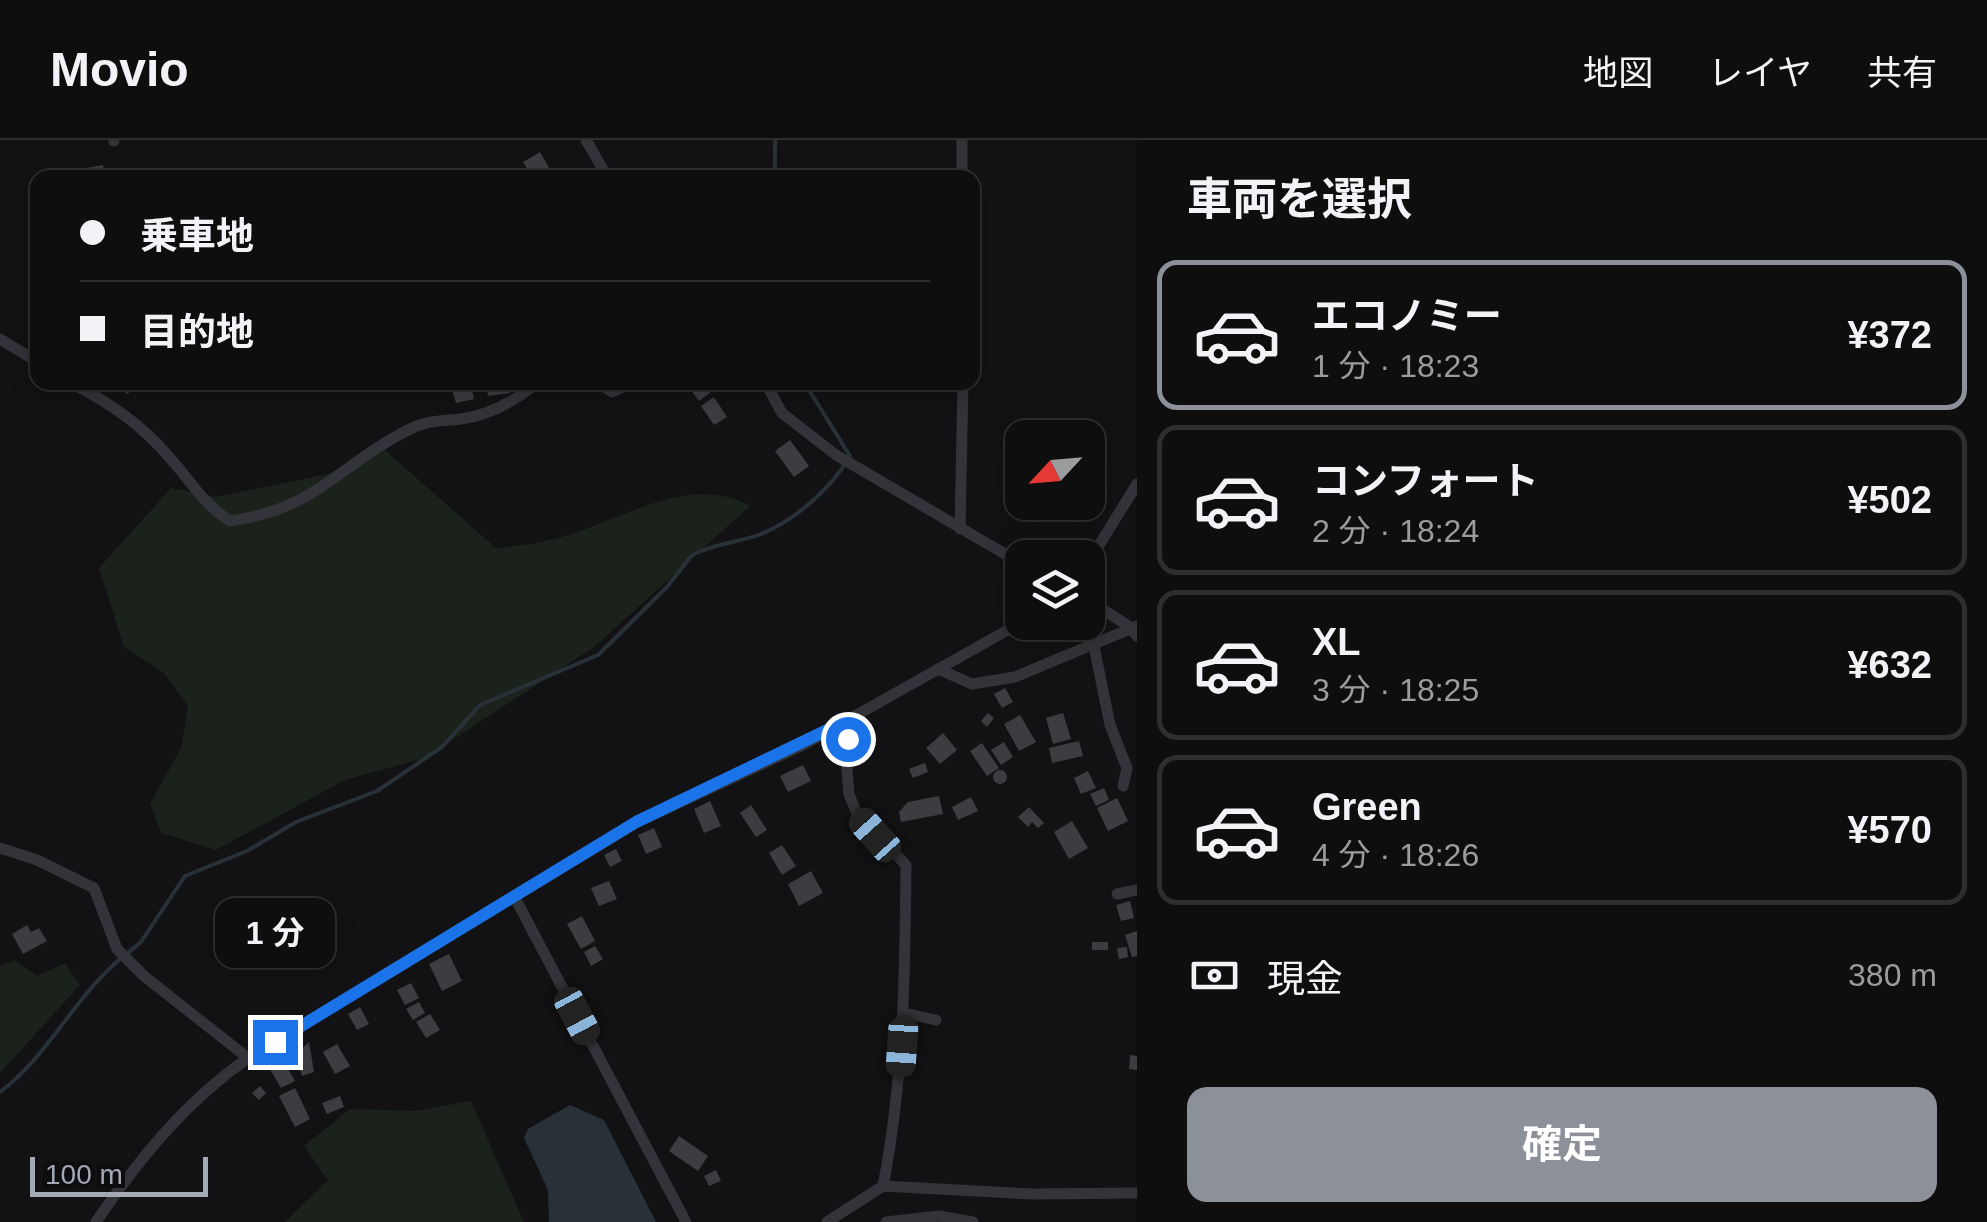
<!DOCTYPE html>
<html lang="ja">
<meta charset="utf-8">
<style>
:root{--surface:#0e0e0f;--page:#1c1c1d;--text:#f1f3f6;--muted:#9b9c9e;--line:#2e2e2f;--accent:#8c9099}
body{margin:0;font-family:Helvetica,"Noto Sans JP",sans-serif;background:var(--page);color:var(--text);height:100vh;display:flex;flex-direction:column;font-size:38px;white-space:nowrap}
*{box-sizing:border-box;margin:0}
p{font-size:32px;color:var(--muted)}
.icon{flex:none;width:55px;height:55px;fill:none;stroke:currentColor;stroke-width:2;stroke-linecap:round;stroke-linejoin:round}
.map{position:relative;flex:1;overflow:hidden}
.drawer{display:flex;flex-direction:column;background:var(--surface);width:850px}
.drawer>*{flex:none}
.hud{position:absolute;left:30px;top:30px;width:950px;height:220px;border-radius:20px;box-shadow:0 5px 25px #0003,0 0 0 2px var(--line);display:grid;align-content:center;height:220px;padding:0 50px;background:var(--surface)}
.needle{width:65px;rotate:244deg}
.tools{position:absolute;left:1005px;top:280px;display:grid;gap:20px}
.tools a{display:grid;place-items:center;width:100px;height:100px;border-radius:20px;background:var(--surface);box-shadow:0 5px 25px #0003,0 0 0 2px var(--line);font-size:50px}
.scale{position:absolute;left:30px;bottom:25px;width:178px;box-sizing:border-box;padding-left:10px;border:5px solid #a3a9b5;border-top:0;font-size:28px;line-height:35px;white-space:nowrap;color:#a3a9b5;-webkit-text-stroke:8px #0d0d0f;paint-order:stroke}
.end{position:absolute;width:45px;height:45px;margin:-22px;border:12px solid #1a73e8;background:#fff;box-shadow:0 0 0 5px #fff}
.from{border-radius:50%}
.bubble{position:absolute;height:70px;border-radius:20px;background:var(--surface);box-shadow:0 5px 25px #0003,0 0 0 2px var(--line);font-size:32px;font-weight:700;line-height:70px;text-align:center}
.car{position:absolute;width:30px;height:60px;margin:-30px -15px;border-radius:12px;box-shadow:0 0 8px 2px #0007;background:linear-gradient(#222 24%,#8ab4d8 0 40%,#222 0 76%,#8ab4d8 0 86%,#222 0)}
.hud b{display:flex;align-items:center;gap:35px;height:95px;font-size:38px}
.hud b+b{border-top:2px solid var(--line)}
.hud i{width:25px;height:25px;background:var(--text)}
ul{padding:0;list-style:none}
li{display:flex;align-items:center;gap:30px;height:150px;margin:0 20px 15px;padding:0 30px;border:5px solid var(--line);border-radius:20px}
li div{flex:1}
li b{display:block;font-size:38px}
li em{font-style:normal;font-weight:700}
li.selected{border-color:var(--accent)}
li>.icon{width:90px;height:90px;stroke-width:1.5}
h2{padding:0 50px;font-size:45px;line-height:120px}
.pay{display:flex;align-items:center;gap:25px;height:110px;padding:0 50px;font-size:38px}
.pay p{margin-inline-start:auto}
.cta{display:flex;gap:20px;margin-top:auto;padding:20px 50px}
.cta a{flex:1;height:115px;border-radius:20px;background:var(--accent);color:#fff;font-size:40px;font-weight:700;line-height:115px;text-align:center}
header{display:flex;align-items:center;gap:60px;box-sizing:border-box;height:140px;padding:0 50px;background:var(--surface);border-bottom:2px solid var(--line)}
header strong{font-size:48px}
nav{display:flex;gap:55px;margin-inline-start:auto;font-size:35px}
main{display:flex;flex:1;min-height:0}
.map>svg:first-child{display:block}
</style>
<header>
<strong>Movio</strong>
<nav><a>地図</a><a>レイヤ</a><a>共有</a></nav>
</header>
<main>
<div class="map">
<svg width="1137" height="1082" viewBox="0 0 1137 1082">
<rect width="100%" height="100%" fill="#121214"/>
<g fill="#1a221b">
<path d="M385 310 497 409C519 405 544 403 565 396 623 379 691 333 750 366L594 507 425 618 345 640 216 710 161 693 150 664 181 608 188 566 164 533 124 507 99 428 171 348 216 357 342 331Z"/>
<path d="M15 820 37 836 65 823 80 845 0 933V826Z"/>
<path d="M471 961 524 1082H285L328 1040 304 1006 350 969 415 971Z"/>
</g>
<path fill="#283138" d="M570 965 604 980 656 1082H549L548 1050 524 998 528 989Z"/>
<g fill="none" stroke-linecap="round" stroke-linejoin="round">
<g stroke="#283138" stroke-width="4">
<path d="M775 38V0"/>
<path d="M128 813 141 802 185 736 247 711 296 682 377 651 442 607 480 565 598 515 667 447 692 415C714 403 738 403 761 394 794 381 832 348 850 316L804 242"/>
<path d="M0 952C48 916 74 858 120 819"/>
</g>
</g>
<g fill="#3c3d41">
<path d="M540 12 555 38H533L523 22Z"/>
<path d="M103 25 105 37 88 38 86 28Z"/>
<path d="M109 242H135L128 254Z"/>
<path d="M450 242H470L474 259 456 263Z"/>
<path d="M486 242H509L510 253 488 256Z"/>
<path d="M700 242 711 252 699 261 690 249Z"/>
<path d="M714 257 727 277 714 285 701 266Z"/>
<path d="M790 300 809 326 794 337 775 311Z"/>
<path d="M1005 548 1013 562 1002 568 994 554Z"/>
<path d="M988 573 994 578 987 587 981 581Z"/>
<path d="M1063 573 1071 599 1053 604 1046 578Z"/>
<path d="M1020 575 1036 602 1019 611 1004 584Z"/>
<path d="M943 593 957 610 940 624 926 608Z"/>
<path d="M1079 601 1083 616 1052 623 1049 608Z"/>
<path d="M1004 602 1013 617 1001 625 991 610Z"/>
<path d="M982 603 999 628 987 636 970 611Z"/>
<path d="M925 623 928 632 913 638 909 629Z"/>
<path d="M803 625 811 641 788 652 780 636Z"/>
<circle cx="1000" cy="637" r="7"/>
<path d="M1088 631 1096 648 1081 654 1074 638Z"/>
<path d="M1104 648 1109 660 1096 666 1090 654Z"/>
<path d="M939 656 943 674 901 682 899 672 908 662Z"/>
<path d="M971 657 978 671 958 680 952 667Z"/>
<path d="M1117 658 1128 681 1108 691 1097 668Z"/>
<path d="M710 661 721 686 704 693 694 669Z"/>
<path d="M751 665 767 690 756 697 740 673Z"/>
<path d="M1029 667 1044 683 1038 688 1032 682 1028 687 1018 677Z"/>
<path d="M1072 681 1088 708 1069 719 1054 692Z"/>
<path d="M654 688 662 707 646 714 638 695Z"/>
<path d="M782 705 796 726 782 735 769 713Z"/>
<path d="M616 709 622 721 610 727 604 715Z"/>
<path d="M811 731 823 753 799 766 788 744Z"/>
<path d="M609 741 617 759 599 766 591 748Z"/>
<path d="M1130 761 1134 778 1121 781 1116 765Z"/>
<path d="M582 776 595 801 581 809 567 784Z"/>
<path d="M27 785 31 792 39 788 47 801 23 814 12 794Z"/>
<path d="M1137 791V816L1132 817 1125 795Z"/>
<rect x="1092" y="802" width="16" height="8"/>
<path d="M595 806 603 819 591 826 584 812Z"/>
<path d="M1127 807 1128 817 1119 819 1117 808Z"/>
<path d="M449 814 462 841 442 851 429 824Z"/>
<path d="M411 843 419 858 405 865 397 850Z"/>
<path d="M419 862 425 873 413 880 406 869Z"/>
<path d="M360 867 369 884 357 890 348 874Z"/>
<path d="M430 874 440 890 426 898 416 882Z"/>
<path d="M309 902 314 932 302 936 295 915Z"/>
<path d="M337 904 350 926 335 934 323 912Z"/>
<path d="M1130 915 1137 916V930L1129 929Z"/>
<path d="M282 918 295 941 281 948 268 926Z"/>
<path d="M260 946 266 953 259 960 252 953Z"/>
<path d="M295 948 310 979 295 987 279 956Z"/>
<path d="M340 956 344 967 327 974 322 963Z"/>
<path d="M679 996 708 1016 698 1031 669 1011Z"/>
<path d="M716 1030 721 1041 709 1046 704 1036Z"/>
</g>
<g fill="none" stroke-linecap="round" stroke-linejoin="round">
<g stroke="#333439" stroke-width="11">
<path d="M586 0 608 38"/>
<path d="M962 0V38"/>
<path d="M114 1V0"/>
<path d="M0 199 38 222"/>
<path d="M69 242C109 262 141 284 170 318 190 340 204 365 230 381 319 368 337 326 408 290 427 280 442 281 461 279 491 275 515 261 538 242"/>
<path d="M598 242 612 252 633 242"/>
<path d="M765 242 782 273 836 315 1022 424"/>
<path d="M960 389 963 242"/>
<path d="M1088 423 1137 344"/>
<path d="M1088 460 1130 487 1137 496"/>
<path d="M1094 506 1110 585 1127 628 1123 646"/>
<path d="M938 529 972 544 1015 537 1137 486"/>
<path d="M0 708 37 720 94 748 117 809 144 836 248 918"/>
<path d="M1117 754 1137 750"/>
<path d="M514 756 686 1082"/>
<path d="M904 873 936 880"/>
<path d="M883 1046 1032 1054 1137 1053"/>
<path d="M96 1082C139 1019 185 962 248 918L636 683 805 604 1022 482"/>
<path d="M827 1082 883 1046C904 939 905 833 906 725L857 674 849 654 843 582"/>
<path d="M886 1082 939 1076 973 1082"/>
</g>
</g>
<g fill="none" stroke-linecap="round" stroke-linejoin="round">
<path stroke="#1a73e8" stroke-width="12" d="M275 902 636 682 844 582 848 599"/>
</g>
</svg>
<div class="tools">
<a><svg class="needle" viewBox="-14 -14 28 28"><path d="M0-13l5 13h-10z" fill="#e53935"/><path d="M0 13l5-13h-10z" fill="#9b9c9e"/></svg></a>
<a><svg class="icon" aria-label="layers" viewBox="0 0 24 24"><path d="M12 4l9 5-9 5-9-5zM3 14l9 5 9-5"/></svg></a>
</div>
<div class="scale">100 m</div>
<i class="end from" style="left:848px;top:599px"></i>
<i class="end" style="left:275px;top:902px"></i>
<div class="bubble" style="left:215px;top:758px;width:120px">1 分</div>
<i class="car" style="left:875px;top:695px;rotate:318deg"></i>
<i class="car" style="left:577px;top:876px;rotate:152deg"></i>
<i class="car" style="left:902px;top:907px;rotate:184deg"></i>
<div class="hud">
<b><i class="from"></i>乗車地</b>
<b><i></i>目的地</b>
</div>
</div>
<section class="drawer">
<h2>車両を選択</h2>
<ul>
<li class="selected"><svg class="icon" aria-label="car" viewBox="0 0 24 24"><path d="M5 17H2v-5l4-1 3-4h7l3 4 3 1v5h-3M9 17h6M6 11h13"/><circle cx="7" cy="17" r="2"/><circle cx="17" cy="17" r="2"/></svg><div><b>エコノミー</b><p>1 分 · 18:23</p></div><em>¥372</em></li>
<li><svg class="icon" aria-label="car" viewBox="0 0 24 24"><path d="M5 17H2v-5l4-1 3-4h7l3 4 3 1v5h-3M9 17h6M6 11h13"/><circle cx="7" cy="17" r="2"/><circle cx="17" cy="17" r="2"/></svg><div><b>コンフォート</b><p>2 分 · 18:24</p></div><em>¥502</em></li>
<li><svg class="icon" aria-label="car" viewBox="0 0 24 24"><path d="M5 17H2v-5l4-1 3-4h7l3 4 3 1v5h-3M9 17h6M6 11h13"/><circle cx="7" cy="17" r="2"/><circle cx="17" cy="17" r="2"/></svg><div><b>XL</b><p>3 分 · 18:25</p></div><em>¥632</em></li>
<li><svg class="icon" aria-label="car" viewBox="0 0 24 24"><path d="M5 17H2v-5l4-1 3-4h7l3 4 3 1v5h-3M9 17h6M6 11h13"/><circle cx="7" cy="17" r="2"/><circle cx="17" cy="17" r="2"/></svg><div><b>Green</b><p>4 分 · 18:26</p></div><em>¥570</em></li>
</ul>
<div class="pay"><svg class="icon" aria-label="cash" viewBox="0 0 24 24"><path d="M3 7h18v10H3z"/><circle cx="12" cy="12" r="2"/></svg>現金<p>380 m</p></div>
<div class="cta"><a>確定</a></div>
</section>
</main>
